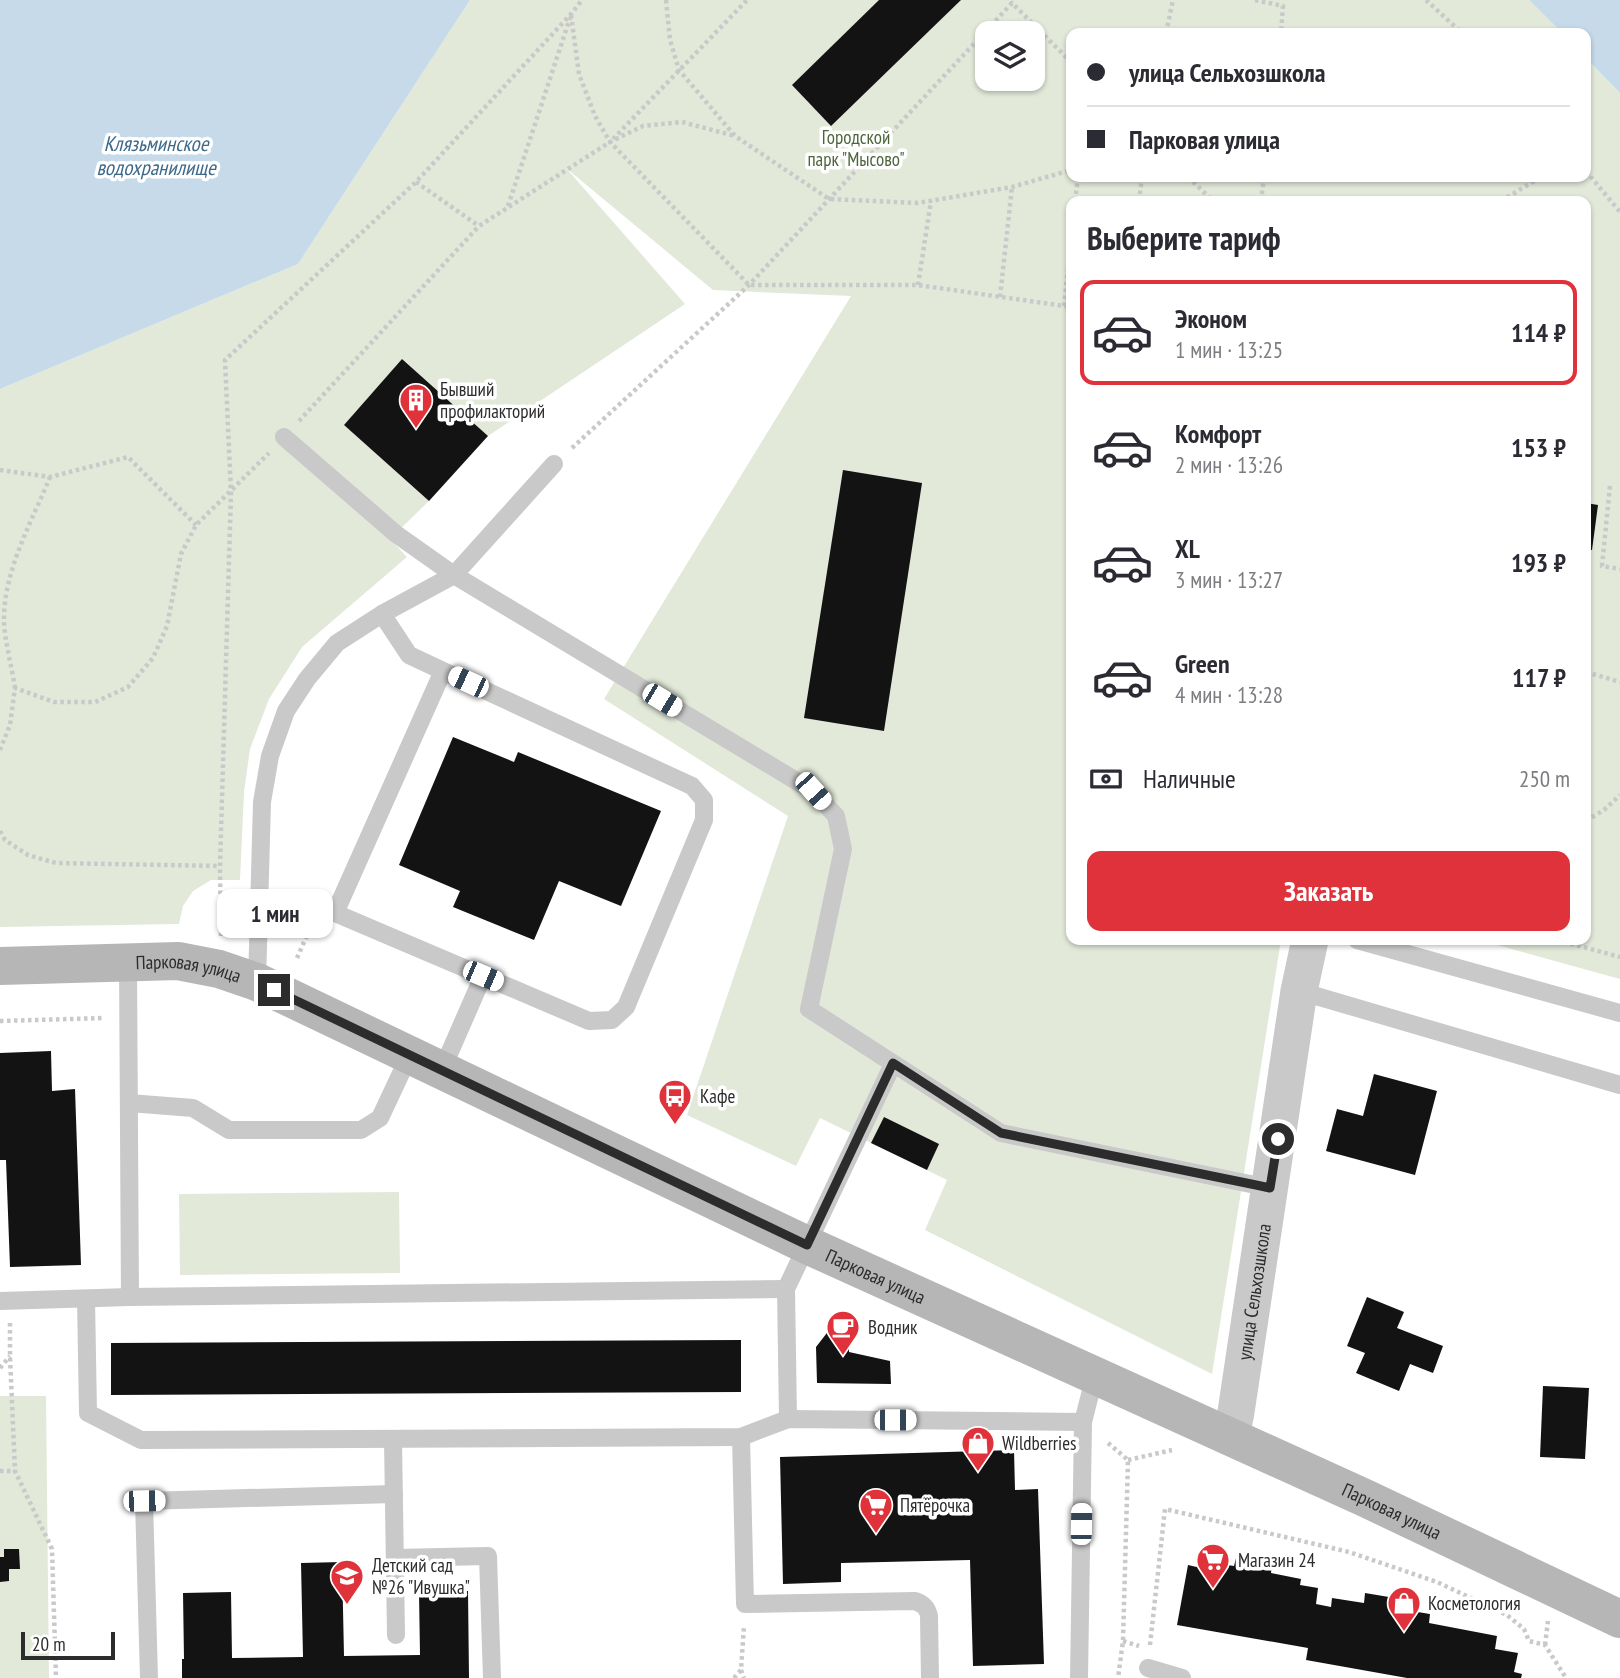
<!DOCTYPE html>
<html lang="ru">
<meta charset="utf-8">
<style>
:root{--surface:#fff;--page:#f2f2f3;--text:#2b2b33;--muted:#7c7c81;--line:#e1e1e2;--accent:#df323a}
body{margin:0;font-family:"PT Sans Narrow",sans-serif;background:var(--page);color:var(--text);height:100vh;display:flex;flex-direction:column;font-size:26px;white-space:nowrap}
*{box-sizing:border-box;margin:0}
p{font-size:23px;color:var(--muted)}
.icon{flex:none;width:38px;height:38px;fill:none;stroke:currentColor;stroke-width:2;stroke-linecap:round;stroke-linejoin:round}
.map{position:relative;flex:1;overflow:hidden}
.sheet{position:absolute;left:1066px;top:196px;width:525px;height:749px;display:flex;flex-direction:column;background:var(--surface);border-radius:14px;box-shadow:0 2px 5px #0004}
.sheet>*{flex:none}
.guide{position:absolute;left:1066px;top:28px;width:525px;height:154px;border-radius:14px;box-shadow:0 2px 5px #0004;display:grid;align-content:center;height:154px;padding:0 21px;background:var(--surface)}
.controls{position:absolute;left:975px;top:21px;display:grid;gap:14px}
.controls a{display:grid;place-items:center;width:70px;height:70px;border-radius:14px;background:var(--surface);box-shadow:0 2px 5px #0004;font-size:35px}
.scale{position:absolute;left:21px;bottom:18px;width:94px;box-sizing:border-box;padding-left:7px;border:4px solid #2c2c2c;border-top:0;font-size:19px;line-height:24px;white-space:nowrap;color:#2c2c2c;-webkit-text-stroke:5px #fff;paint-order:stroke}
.end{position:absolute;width:32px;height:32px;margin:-16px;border:9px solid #2c2c2c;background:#fff;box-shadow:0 0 0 4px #fff}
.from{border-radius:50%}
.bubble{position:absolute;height:49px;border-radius:14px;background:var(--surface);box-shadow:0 2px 5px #0004;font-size:23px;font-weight:800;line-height:49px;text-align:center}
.car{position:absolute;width:21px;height:42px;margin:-21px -10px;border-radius:9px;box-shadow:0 0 5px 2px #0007;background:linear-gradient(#fff 24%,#345 0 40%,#fff 0 76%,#345 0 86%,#fff 0)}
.guide b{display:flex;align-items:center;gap:24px;height:66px;font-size:26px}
.guide b+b{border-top:2px solid var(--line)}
.guide i{width:18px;height:18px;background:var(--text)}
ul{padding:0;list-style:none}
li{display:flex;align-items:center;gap:21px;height:105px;margin:0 14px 10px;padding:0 7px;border:4px solid transparent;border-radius:14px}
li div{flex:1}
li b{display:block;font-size:26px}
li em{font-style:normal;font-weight:800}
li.current{border-color:var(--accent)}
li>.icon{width:63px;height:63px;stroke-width:1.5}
h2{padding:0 21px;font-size:32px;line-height:84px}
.pay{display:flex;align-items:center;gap:18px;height:77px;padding:0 21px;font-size:26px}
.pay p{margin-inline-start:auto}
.action{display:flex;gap:14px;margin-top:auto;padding:14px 21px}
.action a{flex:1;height:80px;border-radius:14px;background:var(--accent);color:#fff;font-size:28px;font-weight:800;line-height:80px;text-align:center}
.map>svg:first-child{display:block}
</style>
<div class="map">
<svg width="1620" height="1678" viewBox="0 0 1620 1678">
<rect width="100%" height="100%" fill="#fff"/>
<g fill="#e2e9d9" fill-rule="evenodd">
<path d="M470 0H1529L1562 33H1071V177H1586V58L1620 93V979L1479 940H1586V201H1071V940H1281L1212 1374 925 1230 947 1180 820 1118 796 1166 687 1115 788 816 604 699 851 296 713 290 566 168 685 304 488 436 402 359 344 425 429 501 390 539 407 557 302 647 269 699 250 749 244 792 240 880H211L193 891 183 906 179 924 0 927V389L298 264ZM987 33H1032V79H987Z"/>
<path d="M399 1192 400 1273 180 1275 179 1194Z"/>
<path d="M0 1396H46L49 1678H0Z"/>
</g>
<g fill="#c6dae9">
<path d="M0 0H470L298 264 0 389Z"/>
<path d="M1529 0H1620V93L1586 58V33H1562Z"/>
</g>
<g fill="#131313">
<path d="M879 0H961L831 126 792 85Z"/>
<path d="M402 359 488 436 429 501 344 425Z"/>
<path d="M843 470 922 483 884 731 804 718Z"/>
<path d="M1586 503 1598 505 1592 550 1586 549Z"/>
<path d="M453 737 514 762 518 752 661 811 621 906 559 881 534 940 453 907 460 891 399 865Z"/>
<path d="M51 1051 52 1091 75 1089 81 1265 10 1267 6 1160H0V1053Z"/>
<path d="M1374 1074 1437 1091 1415 1175 1326 1151 1337 1109 1363 1116Z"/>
<path d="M884 1117 939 1144 927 1170 871 1143Z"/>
<path d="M1367 1297 1404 1312 1397 1328 1443 1346 1433 1373 1410 1364 1399 1391 1356 1373 1365 1353 1347 1346Z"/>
<path d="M830 1329H849V1352L890 1361 891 1384 817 1383 816 1347Z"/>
<path d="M741 1340V1392L111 1395V1343Z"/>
<path d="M1543 1386 1589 1388 1585 1459 1540 1457Z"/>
<path d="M1014 1450 1015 1490 1038 1489 1044 1664 973 1666 970 1560 841 1563V1582L783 1584 780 1457Z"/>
<path d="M4 1549H19L20 1569H9V1581L0 1582V1557H4Z"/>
<path d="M1236 1558 1272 1565 1271 1573 1301 1579 1300 1585 1318 1588 1316 1604 1331 1607 1332 1598 1364 1603 1365 1593 1401 1599 1399 1609 1430 1614 1429 1623 1497 1636 1495 1649 1518 1653 1514 1672 1522 1674 1521 1678H1407L1306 1660 1308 1648 1177 1625 1188 1565 1201 1568 1202 1561 1234 1566Z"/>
<path d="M342 1562 344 1656 420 1655 419 1592 468 1591 469 1678H182V1659H184L183 1593 231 1592 232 1658 303 1657 301 1563Z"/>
</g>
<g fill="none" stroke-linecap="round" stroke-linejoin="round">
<g stroke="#c9c9c9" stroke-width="4.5" stroke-dasharray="3.5 3.5" stroke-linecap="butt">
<path d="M666 0 670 40 679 70 735 136 829 199 918 203 1012 187 1071 170"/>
<path d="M1255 0 1283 6 1281 33"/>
<path d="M1426 0 1462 33"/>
<path d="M571 15 579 74 595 116 610 142 749 285H918L1071 307"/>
<path d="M1166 33 1173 0"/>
<path d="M613 139 747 0"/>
<path d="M1586 171 1620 212"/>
<path d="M1188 177 1213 201"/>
<path d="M416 182 479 226"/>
<path d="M1075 201 1078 177"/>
<path d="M1139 201 1142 177"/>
<path d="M1261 201 1264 177"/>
<path d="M1501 201 1541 177"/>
<path d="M508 206 570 18"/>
<path d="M918 285 931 201"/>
<path d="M1000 297 1012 187"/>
<path d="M1064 306 1071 240"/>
<path d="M299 421 479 226 610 142 643 126 682 122 735 136"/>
<path d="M572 448 749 285 1012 3 1071 62"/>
<path d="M0 470 50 477 128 457 196 525"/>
<path d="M1610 486 1602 566 1620 569"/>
<path d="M1586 672 1620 682"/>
<path d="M15 688C12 667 4 639 4 619 4 570 32 521 50 477"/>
<path d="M0 750 10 725 15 688 54 702H95L128 687 153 658 167 626 181 554 196 525 269 453"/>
<path d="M1586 821 1604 810 1620 795"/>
<path d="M0 831 5 840 28 855 56 863 220 866"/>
<path d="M221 936 220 866 231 493 225 360 416 182 571 14 582 0"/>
<path d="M1557 940 1620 957"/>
<path d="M297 958 312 924"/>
<path d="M0 1021 104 1018"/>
<path d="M10 1323V1356L15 1471 52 1549 56 1678"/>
<path d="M0 1368 10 1356"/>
<path d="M1108 1443 1128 1460 1123 1641 1118 1678"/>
<path d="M1128 1460 1172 1450"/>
<path d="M0 1471H15"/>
<path d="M1123 1641 1139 1646"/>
<path d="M1150 1645 1165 1509 1349 1552 1437 1582 1507 1615 1524 1629 1529 1641 1545 1645 1566 1678"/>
<path d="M1545 1645 1548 1621"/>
<path d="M741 1670 744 1678"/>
<path d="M734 1678 741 1670 744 1626"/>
</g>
<g stroke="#c9c9c9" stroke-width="18">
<path d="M284 437 396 534 454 575 813 791 836 816 843 849 809 1009 1001 1133 1270 1188"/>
<path d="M382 614 409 655 443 671 692 786 704 800V820L626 1007 612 1020 589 1021 335 913 443 671"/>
<path d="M1357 940 1620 1013"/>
<path d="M128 962 130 1297"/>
<path d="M257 982 262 802 270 756 286 711 307 679 337 643 382 614 454 575 554 464"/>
<path d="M1299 991 1620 1085"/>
<path d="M442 1070 483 976"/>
<path d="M129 1103 193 1108 229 1130H361L380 1118 410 1054"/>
<path d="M86 1299 88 1413 141 1440 741 1437 788 1419 1083 1422"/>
<path d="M0 1301 130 1297 786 1289"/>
<path d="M788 1419 786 1289 893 1064"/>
<path d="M741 1437 745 1604 915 1601C923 1604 927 1607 929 1616L930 1678"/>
<path d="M393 1439 396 1635"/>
<path d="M395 1558 488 1556 492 1678"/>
<path d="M1148 1668 1182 1678"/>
<path d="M149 1678 144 1501 394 1494"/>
<path d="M1079 1678 1083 1422 1095 1375"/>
</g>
<path stroke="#c9c9c9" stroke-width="37" id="s1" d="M1231 1437 1236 1412 1299 991 1310 940"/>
<path stroke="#b6b6b6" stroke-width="38" id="s2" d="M0 966 178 961 219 969 257 982 807 1245 1365 1498 1620 1619"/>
</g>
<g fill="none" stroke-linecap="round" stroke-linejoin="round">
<path stroke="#2c2c2c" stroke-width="9" d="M274 990 807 1245 893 1063 1001 1133 1256 1185 1270 1188 1278 1139"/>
</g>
<defs>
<symbol id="building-pin" viewBox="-11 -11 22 30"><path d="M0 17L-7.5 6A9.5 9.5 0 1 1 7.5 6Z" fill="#df323a" stroke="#fff"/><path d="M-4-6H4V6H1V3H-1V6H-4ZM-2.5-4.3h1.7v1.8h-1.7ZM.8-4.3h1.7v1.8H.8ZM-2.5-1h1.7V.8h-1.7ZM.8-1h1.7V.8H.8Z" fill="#fff"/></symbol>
<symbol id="bus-pin" viewBox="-11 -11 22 30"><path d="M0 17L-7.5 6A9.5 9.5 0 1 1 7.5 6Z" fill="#df323a" stroke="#fff"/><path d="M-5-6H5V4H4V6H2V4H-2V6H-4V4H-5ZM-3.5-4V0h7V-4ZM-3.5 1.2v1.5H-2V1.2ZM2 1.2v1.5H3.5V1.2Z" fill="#fff"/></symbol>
<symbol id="cafe-pin" viewBox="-11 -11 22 30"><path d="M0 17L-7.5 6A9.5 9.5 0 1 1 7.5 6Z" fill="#df323a" stroke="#fff"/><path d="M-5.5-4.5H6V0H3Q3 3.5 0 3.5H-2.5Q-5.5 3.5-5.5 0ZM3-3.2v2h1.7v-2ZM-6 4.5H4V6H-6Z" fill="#fff"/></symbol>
<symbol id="shop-pin" viewBox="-11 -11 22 30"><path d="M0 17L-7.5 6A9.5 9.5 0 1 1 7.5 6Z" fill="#df323a" stroke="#fff"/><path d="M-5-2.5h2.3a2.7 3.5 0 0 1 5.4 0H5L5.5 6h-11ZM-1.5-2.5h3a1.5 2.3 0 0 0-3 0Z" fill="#fff"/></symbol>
<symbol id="supermarket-pin" viewBox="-11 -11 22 30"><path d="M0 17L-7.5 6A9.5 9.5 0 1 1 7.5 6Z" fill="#df323a" stroke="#fff"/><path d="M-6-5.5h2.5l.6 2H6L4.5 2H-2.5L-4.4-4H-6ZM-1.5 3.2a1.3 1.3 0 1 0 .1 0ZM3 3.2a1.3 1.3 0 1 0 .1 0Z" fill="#fff"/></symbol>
<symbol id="school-pin" viewBox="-11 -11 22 30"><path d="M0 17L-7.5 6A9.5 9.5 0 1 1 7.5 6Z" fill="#df323a" stroke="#fff"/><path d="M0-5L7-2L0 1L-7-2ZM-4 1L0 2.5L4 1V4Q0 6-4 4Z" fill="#fff"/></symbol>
</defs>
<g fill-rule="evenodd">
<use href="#building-pin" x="397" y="381" width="38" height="52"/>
<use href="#bus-pin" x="656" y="1077" width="38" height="52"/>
<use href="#cafe-pin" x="824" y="1308" width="38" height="52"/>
<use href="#shop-pin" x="959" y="1424" width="38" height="52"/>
<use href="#supermarket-pin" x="857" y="1486" width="38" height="52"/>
<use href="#supermarket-pin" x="1194" y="1541" width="38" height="52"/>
<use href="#school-pin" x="328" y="1557" width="38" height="52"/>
<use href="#shop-pin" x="1385" y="1584" width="38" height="52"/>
</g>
<g text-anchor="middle" stroke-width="7" stroke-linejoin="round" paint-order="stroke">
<g font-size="19" fill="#4e653b" stroke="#fff">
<text x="856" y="144">Городской<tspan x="856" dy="22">парк "Мысово"</tspan></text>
</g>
<g font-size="19" fill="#2c2c2c" stroke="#fff" text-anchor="start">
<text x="440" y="396">Бывший<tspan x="440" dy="22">профилакторий</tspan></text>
<text x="700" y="1103">Кафе</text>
<text x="868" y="1334">Водник</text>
<text x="1002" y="1450">Wildberries</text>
<text x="900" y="1512">Пятёрочка</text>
<text x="1238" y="1567">Магазин 24</text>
<text x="372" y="1572">Детский сад<tspan x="372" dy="22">№26 "Ивушка"</tspan></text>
<text x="1428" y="1610">Косметология</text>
</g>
<g font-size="19" fill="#2c2c2c" stroke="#fff">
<text dy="7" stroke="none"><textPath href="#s2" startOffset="189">Парковая улица</textPath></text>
<text dy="7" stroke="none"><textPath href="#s2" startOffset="945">Парковая улица</textPath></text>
<text dy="7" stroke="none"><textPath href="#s1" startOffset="147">улица Сельхозшкола</textPath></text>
<text dy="7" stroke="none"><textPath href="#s2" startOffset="1512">Парковая улица</textPath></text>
</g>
<g font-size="21" font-style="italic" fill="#3d6a8a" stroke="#fff">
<text x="156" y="151">Клязьминское<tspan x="156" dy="24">водохранилище</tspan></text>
</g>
</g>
</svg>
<div class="controls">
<a><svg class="icon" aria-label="layers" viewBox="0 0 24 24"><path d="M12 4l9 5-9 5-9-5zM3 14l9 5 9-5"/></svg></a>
</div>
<div class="scale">20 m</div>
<i class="end from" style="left:1278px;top:1139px"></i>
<i class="end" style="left:274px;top:990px"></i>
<div class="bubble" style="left:217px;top:889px;width:116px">1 мин</div>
<i class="car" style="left:468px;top:682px;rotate:295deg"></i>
<i class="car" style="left:662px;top:700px;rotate:121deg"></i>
<i class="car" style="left:813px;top:791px;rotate:138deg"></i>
<i class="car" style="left:483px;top:976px;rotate:113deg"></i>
<i class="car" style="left:895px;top:1420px;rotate:90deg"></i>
<i class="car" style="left:144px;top:1501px;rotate:89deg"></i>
<i class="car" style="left:1081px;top:1524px;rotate:1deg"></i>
<div class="guide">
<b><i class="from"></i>улица Сельхозшкола</b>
<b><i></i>Парковая улица</b>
</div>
<section class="sheet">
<h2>Выберите тариф</h2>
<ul>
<li class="current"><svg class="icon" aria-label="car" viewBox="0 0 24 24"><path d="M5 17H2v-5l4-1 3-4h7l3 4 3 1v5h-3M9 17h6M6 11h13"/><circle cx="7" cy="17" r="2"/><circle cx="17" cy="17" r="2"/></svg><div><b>Эконом</b><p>1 мин · 13:25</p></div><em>114 ₽</em></li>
<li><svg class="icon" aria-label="car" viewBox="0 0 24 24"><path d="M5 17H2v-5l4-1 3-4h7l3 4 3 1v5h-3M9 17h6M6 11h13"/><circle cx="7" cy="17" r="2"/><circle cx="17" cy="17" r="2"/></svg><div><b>Комфорт</b><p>2 мин · 13:26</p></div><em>153 ₽</em></li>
<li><svg class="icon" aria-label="car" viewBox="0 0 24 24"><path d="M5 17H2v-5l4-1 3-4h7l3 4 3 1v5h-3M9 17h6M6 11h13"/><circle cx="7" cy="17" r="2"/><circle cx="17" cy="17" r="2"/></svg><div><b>XL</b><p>3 мин · 13:27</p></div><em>193 ₽</em></li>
<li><svg class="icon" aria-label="car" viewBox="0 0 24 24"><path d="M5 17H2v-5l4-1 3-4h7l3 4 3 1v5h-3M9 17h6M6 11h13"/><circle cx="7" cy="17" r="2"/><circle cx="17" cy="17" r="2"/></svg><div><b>Green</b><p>4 мин · 13:28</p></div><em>117 ₽</em></li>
</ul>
<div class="pay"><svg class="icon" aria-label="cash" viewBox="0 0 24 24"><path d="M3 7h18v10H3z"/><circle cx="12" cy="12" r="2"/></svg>Наличные<p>250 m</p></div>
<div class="action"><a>Заказать</a></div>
</section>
</div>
